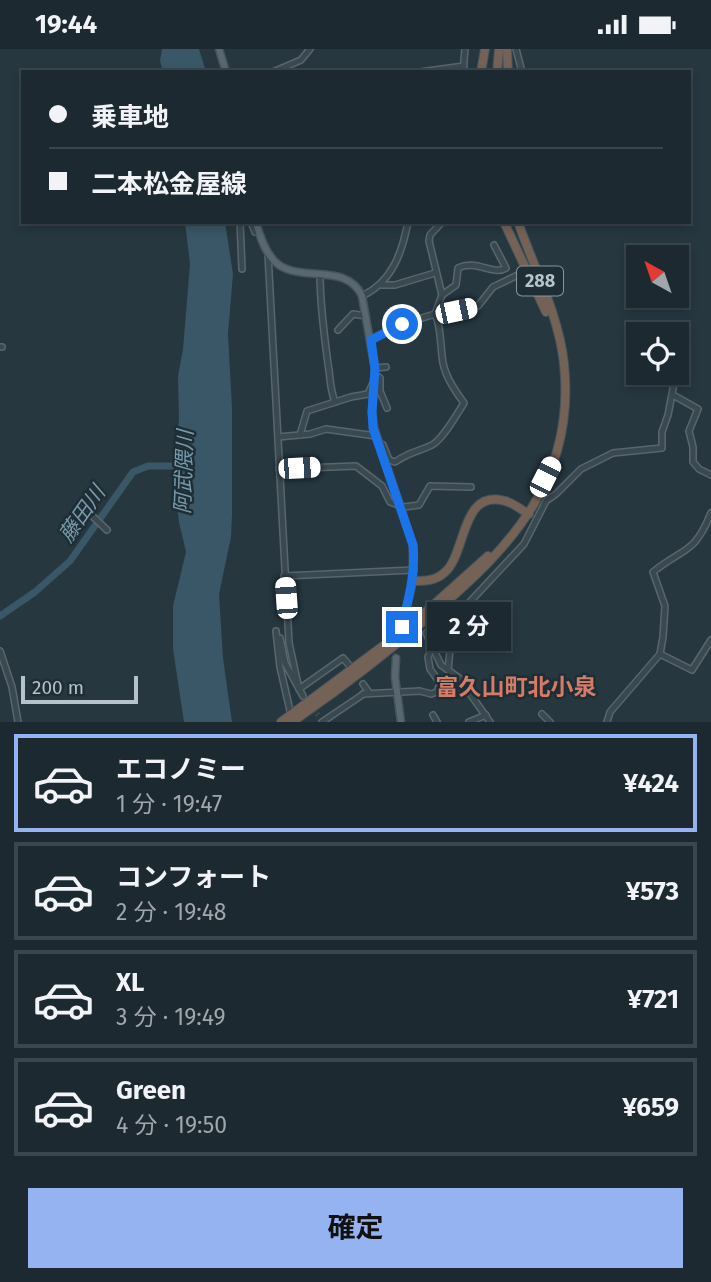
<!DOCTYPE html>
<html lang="ja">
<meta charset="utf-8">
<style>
:root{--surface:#1c2930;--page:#253138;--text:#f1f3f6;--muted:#a0a6ab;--line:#3a454c;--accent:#95b2f1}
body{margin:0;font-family:"Fira Sans","Noto Sans JP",sans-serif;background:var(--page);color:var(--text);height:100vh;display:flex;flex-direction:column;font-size:26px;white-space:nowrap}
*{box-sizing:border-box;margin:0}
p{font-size:23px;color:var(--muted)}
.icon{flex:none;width:38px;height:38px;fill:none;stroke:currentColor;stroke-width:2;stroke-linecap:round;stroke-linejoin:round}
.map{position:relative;height:673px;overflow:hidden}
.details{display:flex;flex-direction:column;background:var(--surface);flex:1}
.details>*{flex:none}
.top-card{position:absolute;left:21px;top:21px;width:670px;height:154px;border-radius:0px;box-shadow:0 4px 10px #0003,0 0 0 2px var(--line);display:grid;align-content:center;height:154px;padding:0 28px;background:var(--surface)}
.needle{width:46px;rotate:320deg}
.fabs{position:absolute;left:626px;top:196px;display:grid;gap:14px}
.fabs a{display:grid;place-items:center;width:63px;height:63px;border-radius:0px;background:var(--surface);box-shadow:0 4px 10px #0003,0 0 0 2px var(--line);font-size:35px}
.scale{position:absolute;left:21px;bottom:18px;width:117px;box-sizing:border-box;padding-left:7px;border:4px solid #b6c3ca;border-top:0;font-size:19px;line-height:24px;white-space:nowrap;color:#b6c3ca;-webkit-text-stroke:5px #1f2d35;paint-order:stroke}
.end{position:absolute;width:32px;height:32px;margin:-16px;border:9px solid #1a73e8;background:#fff;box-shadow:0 0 0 4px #fff}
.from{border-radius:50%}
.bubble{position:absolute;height:49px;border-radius:0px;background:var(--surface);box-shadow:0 4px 10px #0003,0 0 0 2px var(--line);font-size:23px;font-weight:700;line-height:49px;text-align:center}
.car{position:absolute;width:21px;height:42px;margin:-21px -10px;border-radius:9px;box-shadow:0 0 5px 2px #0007;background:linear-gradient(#fff 24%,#345 0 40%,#fff 0 76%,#345 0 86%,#fff 0)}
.top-card b{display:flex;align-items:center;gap:24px;height:66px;font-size:26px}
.top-card b+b{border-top:2px solid var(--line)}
.top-card i{width:18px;height:18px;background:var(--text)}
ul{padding:12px 0 0;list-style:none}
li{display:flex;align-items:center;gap:21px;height:98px;margin:0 14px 10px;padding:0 14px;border:4px solid var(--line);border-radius:0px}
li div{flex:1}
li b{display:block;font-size:26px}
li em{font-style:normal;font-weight:700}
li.current{border-color:var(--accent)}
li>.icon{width:63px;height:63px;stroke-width:1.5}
.primary-button{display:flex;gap:14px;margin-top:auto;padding:14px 28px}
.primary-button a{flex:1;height:80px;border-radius:0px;background:var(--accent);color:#111;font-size:28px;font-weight:700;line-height:80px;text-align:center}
.status{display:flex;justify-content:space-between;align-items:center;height:49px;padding:0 35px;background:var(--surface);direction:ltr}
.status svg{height:19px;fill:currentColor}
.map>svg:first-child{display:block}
</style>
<div class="status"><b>19:44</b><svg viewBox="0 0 49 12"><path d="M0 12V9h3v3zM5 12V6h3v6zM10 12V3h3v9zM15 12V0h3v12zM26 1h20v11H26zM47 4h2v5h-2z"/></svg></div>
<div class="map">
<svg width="711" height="673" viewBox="0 0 711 673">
<rect width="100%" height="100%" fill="#263740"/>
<g fill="#395766">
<path d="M162 0H199L206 23H163L160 12Z"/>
<path d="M185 173H225L233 225 228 285 232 359V466L231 488 219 545 223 609 232 673H184L173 600V557L186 503 179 473 174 430 179 370 178 327 183 300 190 215Z"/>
</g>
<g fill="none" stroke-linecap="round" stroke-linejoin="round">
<path stroke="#395766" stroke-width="7" d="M0 567 35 543 70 512 133 423 148 417H185"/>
<path stroke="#3c4c55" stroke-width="5" stroke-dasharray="5 2.5" stroke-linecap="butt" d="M303 647 318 666"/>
<defs>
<g id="minor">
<path d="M516 0 522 23"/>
<path d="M273 23 301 11 310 0"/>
<path d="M420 23 464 17"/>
<path d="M463 23 465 0"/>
<path d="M240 173 242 220"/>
<path d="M251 173 255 183 259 182"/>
<path d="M442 173 430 186 429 192 442 246"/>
<path d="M268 205 289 594 299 640 343 609 349 616"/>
<path d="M320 225C320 257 324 283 328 315 331 330 329 337 335 353"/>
<path d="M382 236H395L435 224"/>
<path d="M362 247C392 233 402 204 408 173"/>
<path d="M405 261 409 272"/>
<path d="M435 265 442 246 456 236 458 219C476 210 493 227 506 219L494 196"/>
<path d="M436 267 478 257 493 238 524 223"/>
<path d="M338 281 353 265 366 267"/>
<path d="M371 291 409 273 435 265C442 280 440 298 443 314 446 329 456 343 464 354 457 365 443 390 432 396 418 403 411 402 395 413L389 411 383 396 378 393"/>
<path d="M0 298H2"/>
<path d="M677 317 681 302"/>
<path d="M375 319 386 318"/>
<path d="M375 326 380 329V342L387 359"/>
<path d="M673 346 698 360 689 382 693 398V413L699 420 711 426"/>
<path d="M300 386 307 362 351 348 368 345 373 334"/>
<path d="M278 388 310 385 326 380 376 387"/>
<path d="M279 420 356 417 382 437 390 453 404 458 419 456 430 437 471 438"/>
<path d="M84 459 107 481"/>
<path d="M284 527 414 521"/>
<path d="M276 582 280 618 291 666"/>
<path d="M426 584 441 616 459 629 490 673"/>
<path d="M280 589 285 614 303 647"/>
<path d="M0 602 12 638 18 673"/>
<path d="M660 605 692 621 711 591"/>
<path d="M448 621 450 601C463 596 480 596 492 589L491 583 467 556"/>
<path d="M363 645 420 642 431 645 437 643 440 634 430 620 428 608 440 578 467 556 524 495 546 452 556 445 581 420 613 404 662 399V383L668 366 676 324"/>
<path d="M542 665 550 673"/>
<path d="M433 666 437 673"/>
<path d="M322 673 368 642 363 635"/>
<path d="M469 673 486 666"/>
<path d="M607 673 610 663 660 605 663 588 665 557 653 523C684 498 694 506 711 464"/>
</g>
<g id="major">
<path d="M219 0 226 23"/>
<path d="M256 173C260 188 266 207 279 216 304 233 347 214 362 247L375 320 372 363 374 379 413 496V532L402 578"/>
<path d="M396 609 395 628 401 673"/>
</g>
<g id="highway">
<path d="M507 0 508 23"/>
<path d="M481 23 485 0"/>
<path d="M497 23 499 0"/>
<path d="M504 173 546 263"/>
<path d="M413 532C424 532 435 532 444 524 467 506 460 439 505 452 514 454 521 461 529 465"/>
<path d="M281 673 411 576 488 507"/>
<path d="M292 673C340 640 387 604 431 566 512 498 576 429 564 315 559 266 534 219 518 173"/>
</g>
</defs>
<use href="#minor" stroke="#58666d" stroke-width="8"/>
<use href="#major" stroke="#46545c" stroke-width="9"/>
<use href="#highway" stroke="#45535a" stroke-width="10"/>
<use href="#minor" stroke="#3a4850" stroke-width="5"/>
<use href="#major" stroke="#586770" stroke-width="6"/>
<use href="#highway" stroke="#756257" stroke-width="8"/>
</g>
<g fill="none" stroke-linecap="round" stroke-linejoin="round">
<path stroke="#1a73e8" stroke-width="9" d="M402 578C408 551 416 524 413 496L373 379 372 363 375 320 371 291 402 275"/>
</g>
<g text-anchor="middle" stroke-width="5" stroke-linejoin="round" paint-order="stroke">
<rect fill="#1f2d35" stroke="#89969d" stroke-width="2" x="517" y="217.5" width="46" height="29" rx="5"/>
<g font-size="18" font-weight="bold" fill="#b6c3ca">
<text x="540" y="238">288</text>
</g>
<g font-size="21" font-style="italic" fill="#779bac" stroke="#1f2d35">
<text transform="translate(184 423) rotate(-88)" y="7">阿武隈川</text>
<text transform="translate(82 465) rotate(-55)" y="7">藤田川</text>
</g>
<g font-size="23" font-weight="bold" fill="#d47c67" stroke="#1f2d35">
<text x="516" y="646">富久山町北小泉</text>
</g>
</g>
</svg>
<div class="fabs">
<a><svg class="needle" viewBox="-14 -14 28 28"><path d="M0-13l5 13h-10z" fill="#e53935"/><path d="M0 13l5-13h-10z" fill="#a0a6ab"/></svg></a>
<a><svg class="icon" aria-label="locate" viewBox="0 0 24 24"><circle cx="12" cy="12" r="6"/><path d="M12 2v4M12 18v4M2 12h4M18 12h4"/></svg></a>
</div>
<div class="scale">200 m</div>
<i class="end from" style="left:402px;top:275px"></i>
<i class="end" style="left:402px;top:578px"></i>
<div class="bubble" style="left:427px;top:553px;width:84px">2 分</div>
<i class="car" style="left:456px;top:262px;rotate:78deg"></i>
<i class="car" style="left:299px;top:419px;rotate:87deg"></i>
<i class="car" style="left:545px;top:428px;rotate:27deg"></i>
<i class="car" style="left:286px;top:549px;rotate:356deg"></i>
<div class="top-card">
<b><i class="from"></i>乗車地</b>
<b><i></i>二本松金屋線</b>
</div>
</div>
<section class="details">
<ul>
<li class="current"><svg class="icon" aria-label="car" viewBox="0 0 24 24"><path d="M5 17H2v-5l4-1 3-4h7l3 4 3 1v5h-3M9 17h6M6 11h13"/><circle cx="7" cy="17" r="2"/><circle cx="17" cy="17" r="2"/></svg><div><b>エコノミー</b><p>1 分 · 19:47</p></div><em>¥424</em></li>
<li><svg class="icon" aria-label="car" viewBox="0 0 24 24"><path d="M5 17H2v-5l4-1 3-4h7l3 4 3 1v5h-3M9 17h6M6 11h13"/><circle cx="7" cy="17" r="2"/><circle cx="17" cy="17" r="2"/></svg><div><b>コンフォート</b><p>2 分 · 19:48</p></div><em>¥573</em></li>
<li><svg class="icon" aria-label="car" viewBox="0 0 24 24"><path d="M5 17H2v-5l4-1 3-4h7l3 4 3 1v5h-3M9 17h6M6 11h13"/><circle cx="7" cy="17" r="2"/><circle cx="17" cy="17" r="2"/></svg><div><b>XL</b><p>3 分 · 19:49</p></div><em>¥721</em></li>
<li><svg class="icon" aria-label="car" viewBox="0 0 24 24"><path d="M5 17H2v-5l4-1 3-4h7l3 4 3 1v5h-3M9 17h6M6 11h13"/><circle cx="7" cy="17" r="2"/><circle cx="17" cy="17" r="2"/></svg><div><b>Green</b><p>4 分 · 19:50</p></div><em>¥659</em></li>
</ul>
<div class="primary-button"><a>確定</a></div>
</section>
